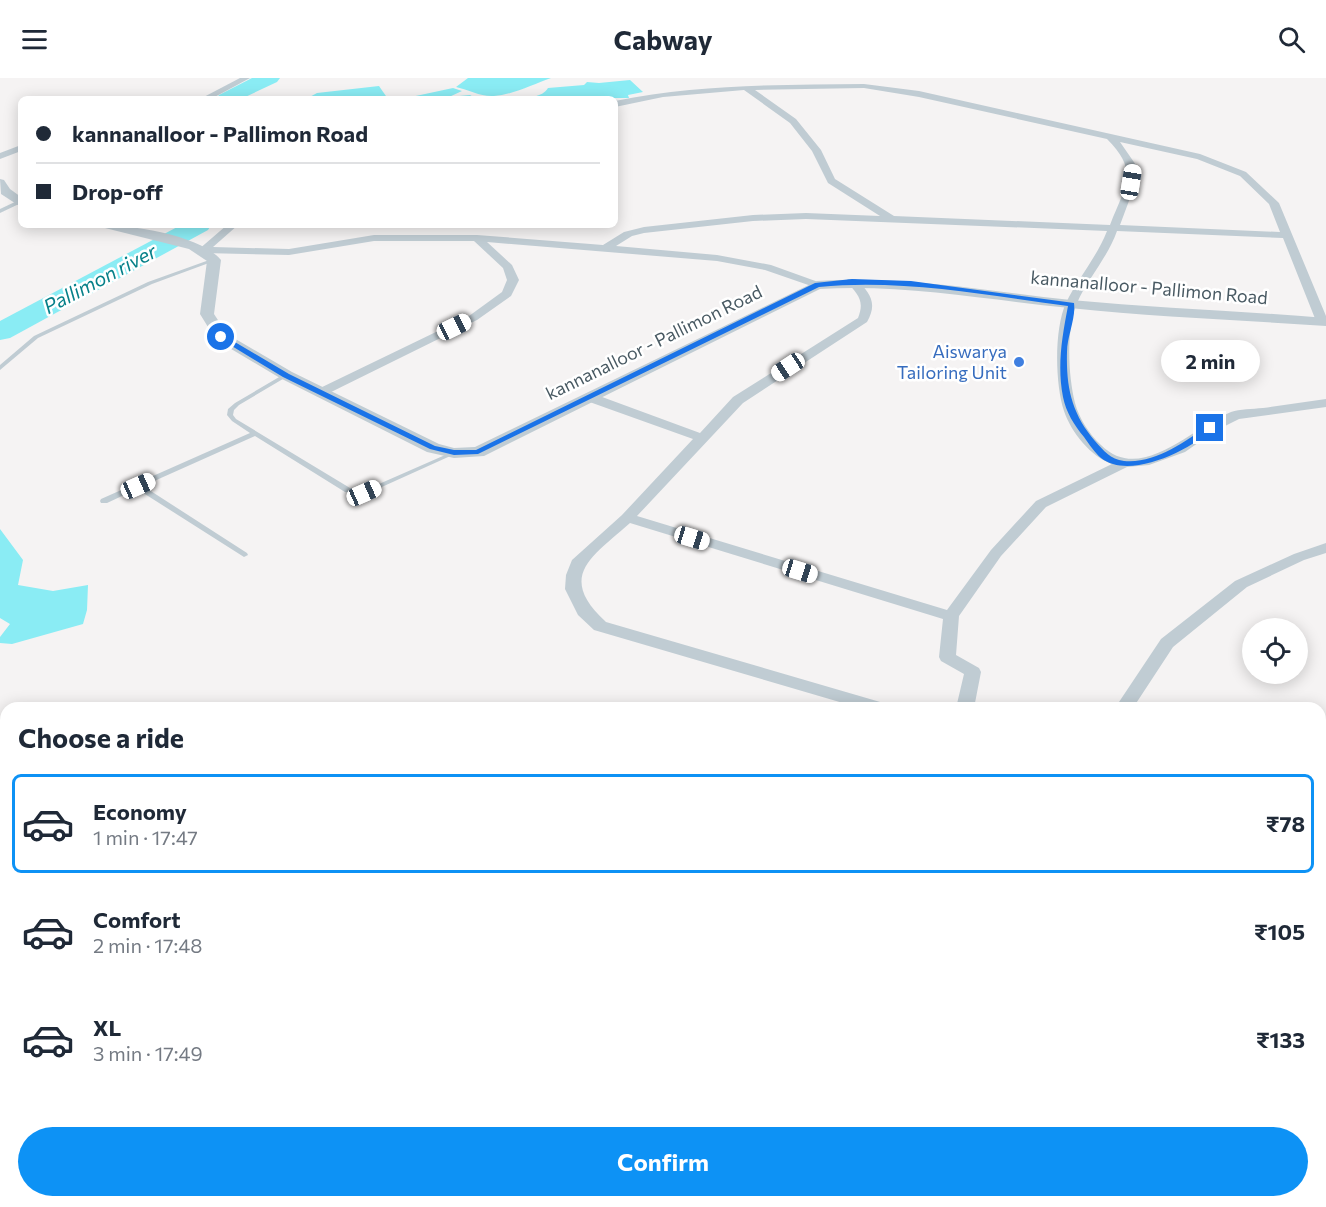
<!DOCTYPE html>
<meta charset="utf-8">
<style>
:root{--surface:#fff;--page:#f2f2f3;--text:#1f2937;--muted:#747a83;--line:#e0e1e3;--accent:#0d92f5}
body{margin:0;font-family:Commissioner,sans-serif;background:var(--page);color:var(--text);height:100vh;display:flex;flex-direction:column;font-size:22px;white-space:nowrap}
*{box-sizing:border-box;margin:0}
p{font-size:20px;color:var(--muted)}
.icon{flex:none;width:33px;height:33px;fill:none;stroke:currentColor;stroke-width:2;stroke-linecap:round;stroke-linejoin:round}
.map{position:relative;flex:1;overflow:hidden}
.sheet{position:absolute;left:0px;top:624px;width:1326px;height:506px;display:flex;flex-direction:column;background:var(--surface);border-radius:18px 18px 0 0;box-shadow:0 3px 15px #0003}
.sheet>*{flex:none}
.hud{position:absolute;left:18px;top:18px;width:600px;height:132px;border-radius:9px;box-shadow:0 3px 15px #0003;display:grid;align-content:center;height:132px;padding:0 18px;background:var(--surface)}
.buttons{position:absolute;left:1242px;top:540px;display:grid;gap:12px}
.buttons a{display:grid;place-items:center;width:66px;height:66px;border-radius:50%;background:var(--surface);box-shadow:0 3px 15px #0003;font-size:30px}
.end{position:absolute;width:27px;height:27px;margin:-14px;border:8px solid #1a73e8;background:#fff;box-shadow:0 0 0 3px #fff}
.from{border-radius:50%}
.bubble{position:absolute;height:42px;border-radius:21px;background:var(--surface);box-shadow:0 3px 15px #0003;font-size:20px;font-weight:700;line-height:42px;text-align:center}
.car{position:absolute;width:18px;height:36px;margin:-18px -9px;border-radius:8px;box-shadow:0 0 4px 2px #0007;background:linear-gradient(#fff 24%,#345 0 40%,#fff 0 76%,#345 0 86%,#fff 0)}
.hud b{display:flex;align-items:center;gap:21px;height:57px;font-size:22px}
.hud b+b{border-top:2px solid var(--line)}
.hud i{width:15px;height:15px;background:var(--text)}
ul{padding:0;list-style:none}
li{display:flex;align-items:center;gap:18px;height:99px;margin:0 12px 9px;padding:0 6px;border:3px solid transparent;border-radius:9px}
li div{flex:1}
li b{display:block;font-size:22px}
li em{font-style:normal;font-weight:700}
li.current{border-color:var(--accent)}
li>.icon{width:54px;height:54px;stroke-width:1.5}
h2{padding:0 18px;font-size:27px;line-height:72px}
.primary-button{display:flex;gap:12px;margin-top:auto;padding:12px 18px}
.primary-button a{flex:1;height:69px;border-radius:36px;background:var(--accent);color:#fff;font-size:24px;font-weight:700;line-height:69px;text-align:center}
header{display:flex;justify-content:space-between;align-items:center;height:78px;padding:0 18px;background:var(--surface);font-size:27px;font-weight:700}
.map>svg:first-child{display:block}
</style>
<header><svg class="icon" aria-label="menu" viewBox="0 0 24 24"><path d="M4 6h16M4 12h16M4 18h16"/></svg>Cabway<svg class="icon" aria-label="search" viewBox="0 0 24 24"><circle cx="10" cy="10" r="6"/><path d="M15 15l6 6"/></svg></header>
<div class="map">
<svg width="1326" height="1129" viewBox="0 0 1326 1129">
<rect width="100%" height="100%" fill="#f5f3f3"/>
<g fill="#8aecf4">
<path d="M468 0H551C534 6 512 17 494 18 481 19 469 12 456 9Z"/>
<path d="M630 2 643 14 628 17 629 20H517C528 19 542 20 548 10L584 7 587 4 599 5Z"/>
<path d="M379 8 388 21H306L317 15Z"/>
<path d="M453 10 462 13 449 19 470 17 475 20 416 21 411 19Z"/>
<path d="M0 451 23 482 18 507 53 513 88 507 87 532 83 546 12 566 0 565V559L10 546 0 540Z"/>
<path d="M6 748V949H0V752Z"/>
<path d="M864 1124H956L954 1129H923Z"/>
</g>
<g fill="none" stroke-linecap="round" stroke-linejoin="round">
<path stroke="#8aecf4" stroke-width="9" d="M226 1124 232 1129"/>
<g fill="#8aecf4" fill-rule="evenodd">
<path d="M252 0H280L277 4 241 21H216L219 17Z"/>
<path d="M181 147H211L208 152 10 260 0 262V243Z"/>
</g>
<g fill="#c0ccd3" fill-rule="evenodd">
<path d="M17 123H21V125L0 135V131Z"/>
<path d="M212 181 217 182 152 206 38 260 0 292V287L34 258 148 204Z"/>
<path d="M286 295 288 296V298L239 327 234 332 233 337 236 341 350 410 363 413 452 374 454 373 457 375 364 417 345 414 255 358 143 408 247 475 248 477 244 479 137 411 107 425H101L100 423 101 421 250 355 232 343 227 337 228 331 235 325Z"/>
</g>
<g fill="#c0ccd3" fill-rule="evenodd">
<path d="M240 0H250L211 21H200Z"/>
<path d="M864 6 919 13 1200 76 1246 94 1279 125 1326 238V246L1318 245 1316 243 1283 160 1117 153C1108 179 1088 200 1077 225 1066 251 1068 297 1075 325 1079 340 1089 356 1101 367 1141 407 1192 349 1231 334 1240 331 1252 331 1263 330 1284 327 1305 324 1326 321V329L1239 341 1215 353 1185 374 1149 387 1127 389 1046 429 1001 478 959 538 956 577 979 590 981 594 974 630H956L964 596 941 583 939 579 943 541 630 445C592 479 556 498 606 544L887 626 890 630H860L594 552 578 537 565 511 566 497 572 482 622 437 693 361 584 322 583 319 589 315 594 316 700 355 733 319 858 240C865 222 858 217 846 203L848 201H856C870 215 878 225 867 244L743 325 637 438 947 532 991 472 1036 423 1112 386C1091 379 1071 354 1064 333 1055 306 1054 251 1066 225 1078 200 1097 179 1107 153L806 141 753 143 644 155 632 158 616 168 717 177 771 187 821 205 823 207 817 210 765 192 717 183 487 164 512 187 519 202 511 218 477 242 321 319 316 318 315 315 316 312 469 238 502 214 507 202 503 190 474 163H374L289 177 203 175 198 172 227 147H238L213 169 289 171 374 157H477L603 167 624 154 644 149 753 137 806 135 880 138 828 105 812 73 790 45 744 12 663 19 615 29V23C698 6 780 7 864 6ZM864 10 919 19 1107 61C1140 94 1125 108 1110 147L894 138 835 101 821 72 796 41 755 12ZM1120 64 1197 81 1240 98 1269 126 1280 154 1120 147 1136 104 1138 90Z"/>
<path d="M21 67V73L0 81V75Z"/>
<path d="M1326 465V475L1304 482 1247 509 1173 569 1133 630H1115L1161 561 1235 503 1294 476Z"/>
</g>
<g fill="#c0ccd3" fill-rule="evenodd">
<path d="M0 101 4 102 10 111 21 119V129L1 116Z"/>
<path d="M103 147C133 147 202 158 221 182L214 236 227 256 292 294 439 366 454 370 475 369 817 203C903 197 986 213 1071 222 1156 230 1241 233 1326 240V248C1241 242 1155 239 1070 230 987 222 905 206 820 211L484 378 454 380 427 374 280 300 216 262 200 236 207 183 189 171 105 150Z"/>
</g>
</g>
<path fill="#1a73e8" d="M852 201 911 203 1074 225C1076 241 1067 258 1067 274 1066 310 1072 336 1095 363 1104 373 1110 381 1124 383 1155 386 1184 364 1208 348L1214 350C1192 371 1130 403 1101 380 1095 375 1089 366 1084 359 1074 347 1066 334 1063 319 1057 288 1062 259 1068 228 985 217 902 201 819 209L478 376 454 377 430 371 283 299 217 259 223 257 289 296 435 368 454 372H476L815 205Z"/>
<circle fill="#3f7fe0" stroke="#fff" stroke-width="2" cx="1019" cy="284" r="6"/>
<g text-anchor="middle" stroke-width="5" stroke-linejoin="round" paint-order="stroke">
<g font-size="18" fill="#485962" stroke="#fff">
<text transform="translate(1149 210) rotate(5)" y="6">kannanalloor - Pallimon Road</text>
<text transform="translate(654 265) rotate(-26)" y="6">kannanalloor - Pallimon Road</text>
</g>
<g font-size="18" fill="#366cbe" stroke="#fff" text-anchor="end">
<text x="1007" y="280">Aiswarya<tspan x="1007" dy="21">Tailoring Unit</tspan></text>
</g>
<g font-size="20" font-style="italic" fill="#068089" stroke="#fff">
<text transform="translate(100 201) rotate(-28)" y="7">Pallimon river</text>
</g>
</g>
</svg>
<div class="buttons">
<a><svg class="icon" aria-label="locate" viewBox="0 0 24 24"><circle cx="12" cy="12" r="6"/><path d="M12 2v4M12 18v4M2 12h4M18 12h4"/></svg></a>
</div>
<i class="end from" style="left:221px;top:259px"></i>
<i class="end" style="left:1210px;top:350px"></i>
<div class="bubble" style="left:1161px;top:262px;width:99px">2 min</div>
<i class="car" style="left:1131px;top:104px;rotate:9deg"></i>
<i class="car" style="left:454px;top:249px;rotate:64deg"></i>
<i class="car" style="left:788px;top:289px;rotate:237deg"></i>
<i class="car" style="left:138px;top:408px;rotate:66deg"></i>
<i class="car" style="left:364px;top:415px;rotate:66deg"></i>
<i class="car" style="left:692px;top:460px;rotate:107deg"></i>
<i class="car" style="left:800px;top:493px;rotate:107deg"></i>
<div class="hud">
<b><i class="from"></i>kannanalloor - Pallimon Road</b>
<b><i></i>Drop-off</b>
</div>
<section class="sheet">
<h2>Choose a ride</h2>
<ul>
<li class="current"><svg class="icon" aria-label="car" viewBox="0 0 24 24"><path d="M5 17H2v-5l4-1 3-4h7l3 4 3 1v5h-3M9 17h6M6 11h13"/><circle cx="7" cy="17" r="2"/><circle cx="17" cy="17" r="2"/></svg><div><b>Economy</b><p>1 min · 17:47</p></div><em>₹78</em></li>
<li><svg class="icon" aria-label="car" viewBox="0 0 24 24"><path d="M5 17H2v-5l4-1 3-4h7l3 4 3 1v5h-3M9 17h6M6 11h13"/><circle cx="7" cy="17" r="2"/><circle cx="17" cy="17" r="2"/></svg><div><b>Comfort</b><p>2 min · 17:48</p></div><em>₹105</em></li>
<li><svg class="icon" aria-label="car" viewBox="0 0 24 24"><path d="M5 17H2v-5l4-1 3-4h7l3 4 3 1v5h-3M9 17h6M6 11h13"/><circle cx="7" cy="17" r="2"/><circle cx="17" cy="17" r="2"/></svg><div><b>XL</b><p>3 min · 17:49</p></div><em>₹133</em></li>
</ul>
<div class="primary-button"><a>Confirm</a></div>
</section>
</div>
